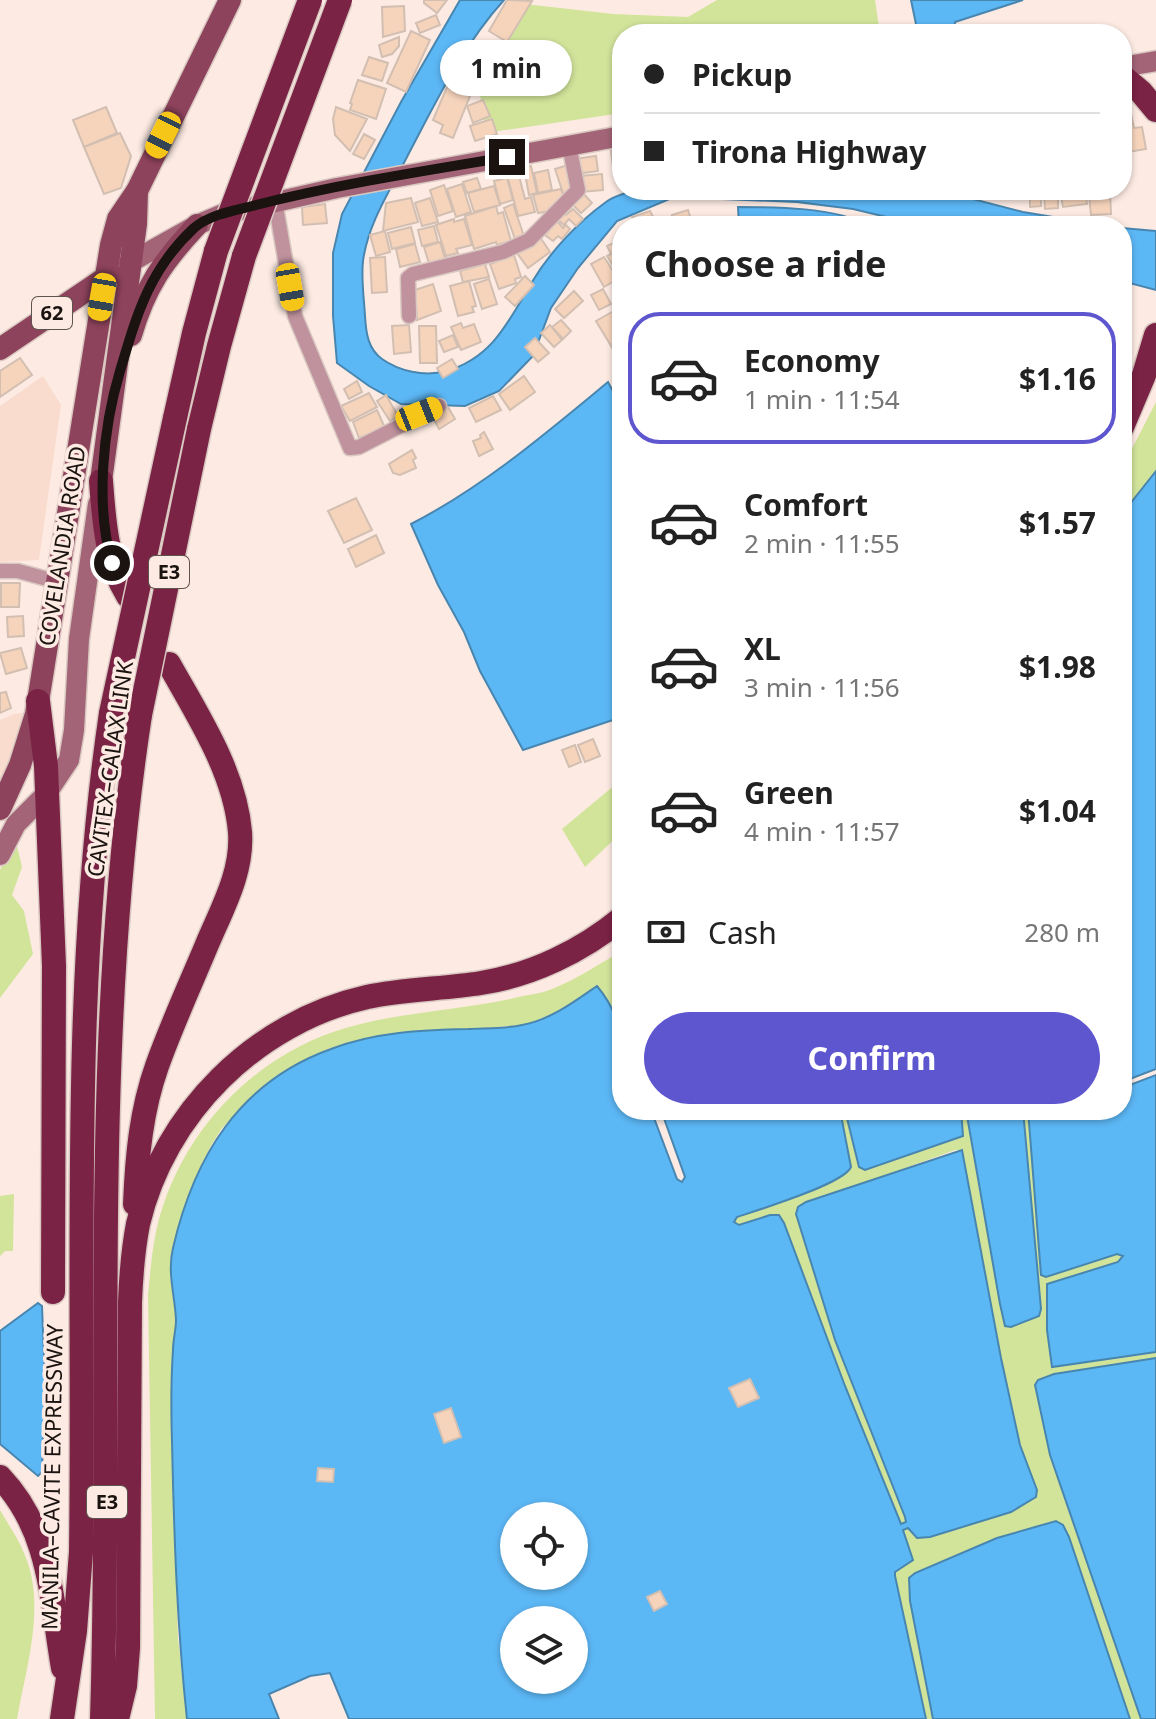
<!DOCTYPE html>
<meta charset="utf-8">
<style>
:root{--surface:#fff;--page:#f6f6f6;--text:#222;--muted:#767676;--line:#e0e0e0;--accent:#5e56cf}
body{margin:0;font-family:"Noto Sans",sans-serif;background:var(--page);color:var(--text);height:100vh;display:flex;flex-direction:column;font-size:30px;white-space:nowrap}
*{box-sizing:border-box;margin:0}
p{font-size:26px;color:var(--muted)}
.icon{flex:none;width:44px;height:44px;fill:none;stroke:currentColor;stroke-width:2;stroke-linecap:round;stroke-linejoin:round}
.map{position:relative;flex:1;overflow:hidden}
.panel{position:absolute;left:612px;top:216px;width:520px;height:904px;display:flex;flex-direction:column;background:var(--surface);border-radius:32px;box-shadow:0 2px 6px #0004}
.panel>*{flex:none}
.banner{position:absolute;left:612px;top:24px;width:520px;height:176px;border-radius:32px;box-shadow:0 2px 6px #0004;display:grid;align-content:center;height:176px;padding:0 32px;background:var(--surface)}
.controls{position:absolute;left:500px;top:1502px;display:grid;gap:16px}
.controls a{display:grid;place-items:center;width:88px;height:88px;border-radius:50%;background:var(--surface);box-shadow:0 2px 6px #0004;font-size:40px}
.end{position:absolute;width:36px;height:36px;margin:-18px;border:10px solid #1a1310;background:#fff;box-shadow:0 0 0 4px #fff}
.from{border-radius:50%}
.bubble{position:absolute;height:56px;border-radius:28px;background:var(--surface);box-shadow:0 2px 6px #0004;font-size:26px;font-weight:700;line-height:56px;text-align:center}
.car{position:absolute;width:24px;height:48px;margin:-24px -12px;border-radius:10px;box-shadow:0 0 6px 2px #0007;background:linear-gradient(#f5c518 24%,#345 0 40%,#f5c518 0 76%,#345 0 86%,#f5c518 0)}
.banner b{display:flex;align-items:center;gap:28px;height:76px;font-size:30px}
.banner b+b{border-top:2px solid var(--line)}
.banner i{width:20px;height:20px;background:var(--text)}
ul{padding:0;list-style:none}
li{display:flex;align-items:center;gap:24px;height:132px;margin:0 16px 12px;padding:0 16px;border:4px solid transparent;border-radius:32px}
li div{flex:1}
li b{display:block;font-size:30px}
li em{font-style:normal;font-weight:700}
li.active{border-color:var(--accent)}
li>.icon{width:72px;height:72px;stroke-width:1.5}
h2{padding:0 32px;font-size:36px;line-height:96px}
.pay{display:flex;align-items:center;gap:20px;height:88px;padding:0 32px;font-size:30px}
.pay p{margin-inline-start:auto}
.action{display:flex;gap:16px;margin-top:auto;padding:16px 32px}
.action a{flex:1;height:92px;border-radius:48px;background:var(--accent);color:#fff;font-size:32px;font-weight:700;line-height:92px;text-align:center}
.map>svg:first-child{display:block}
</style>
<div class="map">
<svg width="1156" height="1719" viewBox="0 0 1156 1719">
<rect width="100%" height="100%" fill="#fdebe3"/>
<g fill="#f9dcce">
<path d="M43 376 61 405 39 560 0 562V406Z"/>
<path d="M30 712 14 753 0 784V720L14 714Z"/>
</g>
<g fill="#d1e49a">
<path d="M717 0H875L880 34H622V113L485 133 479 86 525 4 613 14 688 17Z"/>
<path d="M1156 402V471L1122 514V468Z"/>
<path d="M622 779V832L585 867 562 829Z"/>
<path d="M15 838 22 867 12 895 24 911 33 954 0 998V870Z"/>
<path d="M622 951V1032L619 1023 572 1003 550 1015 525 1025 375 1036 328 1049 288 1070 250 1100 222 1128 212 1144 201 1165 181 1222 172 1250 170 1275 176 1320 173 1349 172 1441 178 1638 187 1719H155L148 1295C151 1265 153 1235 163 1206 191 1121 262 1051 349 1027 406 1011 466 1010 523 996 533 994 543 993 552 989 577 979 599 964 622 951Z"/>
<path d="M840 1110H845L852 1142 963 1136 961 1110H966L980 1195 1041 1309 1023 1110H1028L1041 1275 1118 1254 1123 1256 1118 1262 1047 1284V1330L1052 1367 1156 1352V1358L1054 1374 1050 1455 1141 1719H1130L1069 1537 1056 1521 997 1538 915 1573 909 1578 910 1601 933 1719H926L895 1576V1572L913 1560 903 1530 1037 1490 1020 1445 1001 1358 962 1150H955L798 1207 800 1228 835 1340 905 1517 906 1522 900 1524 845 1386 784 1223 770 1215 739 1225 733 1222 737 1217C758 1209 844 1184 851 1167Z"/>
<path d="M14 1194 13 1251H5L0 1256V1196Z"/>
<path d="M0 1510C8 1524 18 1538 24 1553 47 1604 26 1667 17 1719H0Z"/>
</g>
<g fill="#5cb7f5" stroke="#4886b0" stroke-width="2" fill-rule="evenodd">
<path d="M460 0H504C463 45 436 102 408 155 391 189 368 223 363 261 361 279 364 298 365 316 366 333 368 349 382 359 399 371 424 377 446 371 493 358 509 320 532 282 550 252 577 223 606 202 613 196 625 194 633 190H938L1023 212 1107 226H924L853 209 797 202 674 197 617 221 578 268 551 308 533 356 499 391 465 406 401 404 369 386 337 363 333 316V253L342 214 401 102Z"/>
<path d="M911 0H1023L955 22 954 34H918Z"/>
<path d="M738 207C771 207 841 207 866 226H739Z"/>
<path d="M1122 228 1156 231V290L1122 281Z"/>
<path d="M608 382 622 408V717L523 750 480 671 464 632 438 585 411 524C483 487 545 434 608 382Z"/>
<path d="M1156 471V1069L1122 1082V514Z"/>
<path d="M597 986C631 1027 622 1061 622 1110H651L677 1179 682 1182 685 1177 661 1110H840L851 1167C844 1184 758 1210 737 1217L734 1222 739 1225 770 1215H779L784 1223 845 1386 901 1524 906 1522 905 1517 835 1340 796 1214 798 1207 806 1202 962 1150 1001 1358 1020 1445 1037 1490 1036 1497 1011 1512 930 1537 917 1538 908 1528 903 1530 913 1560 895 1572V1576L926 1719H349L330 1673 310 1676 269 1694 279 1719H187C177 1627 174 1534 172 1441 171 1411 171 1380 173 1350 173 1340 176 1330 176 1320 175 1295 167 1273 173 1248 194 1157 239 1082 331 1049 375 1032 422 1030 468 1029 486 1028 504 1029 522 1025 550 1020 574 1002 597 986ZM514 1516H574V1576H514ZM514 1620H574V1680H514Z"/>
<path d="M1156 1075V1352L1052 1367 1047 1330V1284L1118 1262 1123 1256 1117 1254 1046 1277 1041 1275 1028 1110H1122V1088Z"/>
<path d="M845 1110H961L963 1136 865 1170 859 1167Z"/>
<path d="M966 1110H1023L1041 1309 1039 1316 1011 1327 1005 1326 1000 1304Z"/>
<path d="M38 1303 42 1306 45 1381 42 1472 38 1476 0 1444V1331Z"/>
<path d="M1156 1358V1719H1141L1050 1455 1035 1385 1038 1380 1054 1374Z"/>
<path d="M1056 1521 1063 1525 1069 1537 1130 1719H933L910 1601 909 1578 915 1573 997 1538Z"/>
</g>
<g fill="#f6d4bc" stroke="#d2bfb2" stroke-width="2">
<path d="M424 0H447L437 13 424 3Z"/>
<path d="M507 0 532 1 507 42 489 31Z"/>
<path d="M404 6 405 31 383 37 382 7Z"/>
<path d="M436 15 440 25 420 33 416 23Z"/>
<path d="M411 31 430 40 406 92 387 83Z"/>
<path d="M399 37V46L392 54 382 57 379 45Z"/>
<path d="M369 57 388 63 382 81 362 75Z"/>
<path d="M456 72 476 80 470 95 450 86Z"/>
<path d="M358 80 386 89 376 119 350 110 352 104 350 103Z"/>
<path d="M447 87 470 96 453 138 440 133 443 125 433 120Z"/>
<path d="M483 100 490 116 473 123 467 106Z"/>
<path d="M1129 104 1134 128 1142 127 1146 149 1122 153V105Z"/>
<path d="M106 107 117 133 84 147 73 120Z"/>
<path d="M336 107 367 119 350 151 335 135 333 119Z"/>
<path d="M492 119 497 134 475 141 470 126Z"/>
<path d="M120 133 131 156 121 188 104 194 84 147Z"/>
<path d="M364 134 375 140 364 159 353 154Z"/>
<path d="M620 149 622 166 613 167 611 151Z"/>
<path d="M596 156 598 171 576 174 574 159Z"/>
<path d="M568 165 576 187 565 199 555 169Z"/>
<path d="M531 166 537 193 529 195 524 168Z"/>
<path d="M548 170 552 190 538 193 534 173Z"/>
<path d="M518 172 525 199 531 197 535 212 518 216 507 175Z"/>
<path d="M602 174 603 190 581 192 580 176Z"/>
<path d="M477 178 481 189 467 193 463 182Z"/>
<path d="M507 178 513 200 500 204 494 181Z"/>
<path d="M462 184 471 212 456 217 447 189Z"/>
<path d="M444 185 453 211 438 216 430 190Z"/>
<path d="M494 186 500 205 474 212 468 193Z"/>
<path d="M561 189 565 200 556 210 538 213 533 195Z"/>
<path d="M1041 190V206L1030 207V191Z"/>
<path d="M1060 190H1085L1087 204 1063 207Z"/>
<path d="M1097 190H1110L1111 214 1091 215 1089 195 1097 194Z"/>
<path d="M582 192 592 203 581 213 571 203Z"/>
<path d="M1058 193V208L1045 209 1044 194Z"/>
<path d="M411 198 418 222 383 231 386 203Z"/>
<path d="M430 198 438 222 422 226 415 203Z"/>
<path d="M325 204 327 223 303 225 302 207Z"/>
<path d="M513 204 524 236 515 239 504 208Z"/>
<path d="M496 206 498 214 503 212 511 241 497 245 496 242 474 249 465 216Z"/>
<path d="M573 209 583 219 576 226 569 219 564 225 557 219 563 212 566 215Z"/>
<path d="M688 210 693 226H673L672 215Z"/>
<path d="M650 211 658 226H636L632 217Z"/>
<path d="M454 219V222L464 219 472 245 456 249 458 253 446 256 436 225Z"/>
<path d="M557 221 563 228 566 225 570 229 562 239 558 236 553 241 545 235Z"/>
<path d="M434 226 438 242 422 246 418 230Z"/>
<path d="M411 227 415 243 392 249 388 233Z"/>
<path d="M385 231 390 252 376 256 370 235Z"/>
<path d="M622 231V276L620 277 607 256 611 254 607 246 620 240 617 233Z"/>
<path d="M540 237 550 252 528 268 517 253Z"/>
<path d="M440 242 446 262 430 267 424 247Z"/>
<path d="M415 244 420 262 400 267 396 249Z"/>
<path d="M514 255 521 277 515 279 516 283 499 289 490 264Z"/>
<path d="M385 257 387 292 372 293 370 258Z"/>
<path d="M604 257 618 279 604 287 591 264Z"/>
<path d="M485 264 489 277 463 282 460 271Z"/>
<path d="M525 276 534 285 515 306 505 297Z"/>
<path d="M489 279 497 304 482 309 474 284Z"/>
<path d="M469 281 476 306 472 307 474 312 458 316 450 286Z"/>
<path d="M433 284 441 311 417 320 415 290Z"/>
<path d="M603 289 611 304 599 310 591 295Z"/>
<path d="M574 291 583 301 564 318 555 309Z"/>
<path d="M612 312 622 328V350L616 354 596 321Z"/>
<path d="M561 320 571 331 563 339 552 327Z"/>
<path d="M461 323 463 328 474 324 481 342 461 350 451 327Z"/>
<path d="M409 325 411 352 394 354 392 326Z"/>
<path d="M550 325 562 340 554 347 541 333Z"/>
<path d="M419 326H436L437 363H420Z"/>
<path d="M453 335 458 347 444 352 439 341Z"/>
<path d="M535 338 549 353 538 362 525 347Z"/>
<path d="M20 358 32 375 0 397V371Z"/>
<path d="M452 359 458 369 443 378 437 368Z"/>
<path d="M524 376 535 392 510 410 499 394Z"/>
<path d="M357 381 362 392 349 399 344 389Z"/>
<path d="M369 393 377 407 350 421 341 406Z"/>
<path d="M386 395 398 416 390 421 377 401Z"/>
<path d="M493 396 501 410 476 422 469 408Z"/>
<path d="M448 407 455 419 439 429 432 416Z"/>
<path d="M377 410 385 428 359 438 353 422Z"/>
<path d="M484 432 493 449 479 456 473 441 481 438 480 435Z"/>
<path d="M412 450 416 458 413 460 416 468 400 475 393 473 389 464Z"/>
<path d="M356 498 372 530 344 543 328 511Z"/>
<path d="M376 535 384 553 356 567 348 549Z"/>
<path d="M1 583H20L19 607H1Z"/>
<path d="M23 616 24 636 8 637 7 617Z"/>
<path d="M21 648 27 668 6 674 0 653Z"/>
<path d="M6 692 11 708 0 713V693Z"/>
<path d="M593 739 600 756 585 762 578 745Z"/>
<path d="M575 745 581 762 569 767 562 750Z"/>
<path d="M750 1379 759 1398 738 1407 729 1388Z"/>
<path d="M451 1408 461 1437 444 1443 434 1414Z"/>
<path d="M318 1468 334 1469 333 1482 317 1481Z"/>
<path d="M660 1591 667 1604 654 1611 647 1597Z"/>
</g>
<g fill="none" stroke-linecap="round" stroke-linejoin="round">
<defs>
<g id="minor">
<path d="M275 201 295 316 350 448 359 447 439 406"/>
<path d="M409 316 408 278 413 274 503 252 529 240 578 190 569 145"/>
<path d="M0 571H18L58 582"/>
</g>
<g id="secondary">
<path d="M1122 67 1156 61"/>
<path d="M129 263 197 225 223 214 337 188 622 136"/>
<path d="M0 855 16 824 47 793 69 760 74 730 79 639 98 504"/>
</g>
<g id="primary">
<path d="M131 335C145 287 163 261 197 225"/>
<path d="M0 349 111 274"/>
<path d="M101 481 136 224 137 191"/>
<path d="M0 809 20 765 36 714 111 245 118 219 137 191 230 0"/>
</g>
<g id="motorway">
<path d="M1122 76 1141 92 1156 110"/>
<path d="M175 418 194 333 216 251"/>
<path d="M1122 427 1144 375 1156 335"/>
<path d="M199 429 219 346 244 256"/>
<path d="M101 481C104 521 106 560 128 596"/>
<path d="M38 701 46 766 54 966 53 1292"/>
<path d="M135 1204C137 1157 141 1111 157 1066 172 1024 191 983 208 942 223 907 243 871 240 832 235 772 198 716 169 664"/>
<path d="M0 1477C51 1530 51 1599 63 1668"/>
<path d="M62 1719 75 1631 81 1552C85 1273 70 990 111 713"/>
<path d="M102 1719C113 1385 89 1047 140 715"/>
<path d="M117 1719 125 1686 128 1648 130 1302C131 1276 133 1250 138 1224 164 1113 256 1022 367 997 404 989 443 989 481 983 532 975 582 951 622 918"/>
</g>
</defs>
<use href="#minor" stroke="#d9c8c1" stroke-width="17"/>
<use href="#secondary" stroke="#d9c8c1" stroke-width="23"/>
<use href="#primary" stroke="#d9c8c1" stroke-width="25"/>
<use href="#motorway" stroke="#d9c8c1" stroke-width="27"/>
<use href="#minor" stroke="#bf929e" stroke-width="14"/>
<use href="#secondary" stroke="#a36477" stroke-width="20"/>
<use href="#primary" stroke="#8e435c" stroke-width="22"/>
<use href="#motorway" stroke="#7b2345" stroke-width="24"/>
<defs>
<g id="motorway-bridge">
<path d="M216 251 310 0"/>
<path d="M244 256 340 0"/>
<path d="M111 713 175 418"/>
<path d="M140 715 199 429"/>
</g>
</defs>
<use href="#motorway-bridge" stroke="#d9c8c1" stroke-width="27" stroke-linecap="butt"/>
<use href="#motorway-bridge" stroke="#7b2345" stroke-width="24"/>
</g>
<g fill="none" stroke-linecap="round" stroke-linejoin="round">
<path stroke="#1a1310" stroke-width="10" d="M112 563C95 505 103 428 120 371 137 314 149 270 194 228 210 214 237 210 256 205 339 184 423 171 507 157"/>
</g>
<g text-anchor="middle" stroke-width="7" stroke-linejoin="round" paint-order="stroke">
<g fill="#fdebe3" stroke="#5e544f" stroke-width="2">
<rect x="32" y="297" width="40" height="32" rx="6"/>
<rect x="149" y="556" width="40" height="32" rx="6"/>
<rect x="87" y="1486" width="40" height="32" rx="6"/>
</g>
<g font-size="20" font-weight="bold" fill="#1a1310">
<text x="52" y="320">62</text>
<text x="169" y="579">E3</text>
<text x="107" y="1509">E3</text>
</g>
<g font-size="22" fill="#1a1310" stroke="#fdebe3">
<text transform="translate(62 546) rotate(-81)" y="8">COVELANDIA ROAD</text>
<text transform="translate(110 769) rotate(-82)" y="8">CAVITEX–CALAX LINK</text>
<text transform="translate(52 1477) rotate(-89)" y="8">MANILA–CAVITE EXPRESSWAY</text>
</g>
</g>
</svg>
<div class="controls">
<a><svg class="icon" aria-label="locate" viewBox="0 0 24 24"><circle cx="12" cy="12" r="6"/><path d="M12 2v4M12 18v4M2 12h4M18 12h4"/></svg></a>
<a><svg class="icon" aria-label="layers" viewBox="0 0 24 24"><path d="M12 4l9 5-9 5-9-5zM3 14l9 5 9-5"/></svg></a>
</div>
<i class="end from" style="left:112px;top:563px"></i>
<i class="end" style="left:507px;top:157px"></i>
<div class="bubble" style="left:440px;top:40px;width:132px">1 min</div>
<i class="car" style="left:163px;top:135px;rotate:206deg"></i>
<i class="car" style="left:290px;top:287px;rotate:170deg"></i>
<i class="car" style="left:102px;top:297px;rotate:190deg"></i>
<i class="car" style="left:419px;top:414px;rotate:68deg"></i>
<div class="banner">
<b><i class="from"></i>Pickup</b>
<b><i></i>Tirona Highway</b>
</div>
<section class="panel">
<h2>Choose a ride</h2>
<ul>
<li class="active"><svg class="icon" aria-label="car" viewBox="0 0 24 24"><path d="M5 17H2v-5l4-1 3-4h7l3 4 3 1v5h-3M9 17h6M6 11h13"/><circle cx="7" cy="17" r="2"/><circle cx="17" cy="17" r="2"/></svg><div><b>Economy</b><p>1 min · 11:54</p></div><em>$1.16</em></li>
<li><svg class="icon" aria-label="car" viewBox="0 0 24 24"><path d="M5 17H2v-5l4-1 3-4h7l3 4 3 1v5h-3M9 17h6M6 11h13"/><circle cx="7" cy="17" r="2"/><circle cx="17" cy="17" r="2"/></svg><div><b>Comfort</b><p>2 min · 11:55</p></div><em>$1.57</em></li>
<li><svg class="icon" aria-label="car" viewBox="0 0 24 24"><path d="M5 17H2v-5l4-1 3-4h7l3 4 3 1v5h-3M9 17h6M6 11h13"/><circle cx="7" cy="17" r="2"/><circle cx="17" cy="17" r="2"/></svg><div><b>XL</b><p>3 min · 11:56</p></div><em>$1.98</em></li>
<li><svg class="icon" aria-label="car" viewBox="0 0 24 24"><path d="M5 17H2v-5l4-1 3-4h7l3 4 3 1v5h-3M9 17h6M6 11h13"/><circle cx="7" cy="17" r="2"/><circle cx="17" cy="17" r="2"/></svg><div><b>Green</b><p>4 min · 11:57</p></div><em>$1.04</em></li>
</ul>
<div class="pay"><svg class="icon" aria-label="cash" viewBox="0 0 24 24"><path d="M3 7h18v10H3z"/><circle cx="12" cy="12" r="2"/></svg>Cash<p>280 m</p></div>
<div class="action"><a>Confirm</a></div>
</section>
</div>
